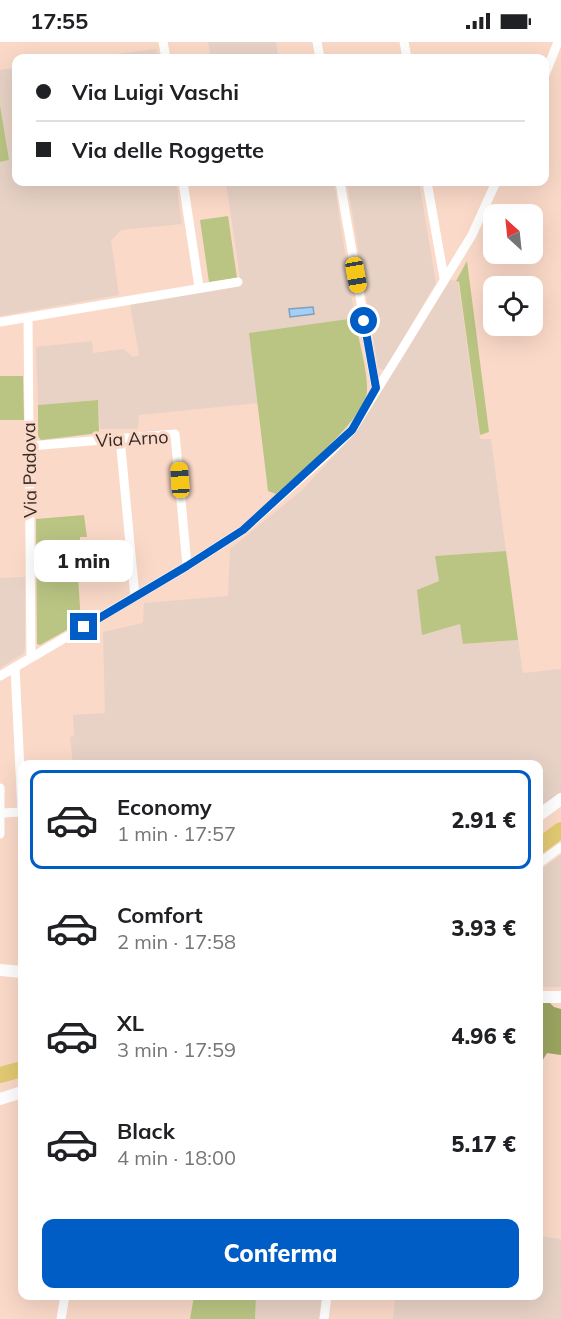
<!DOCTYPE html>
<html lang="it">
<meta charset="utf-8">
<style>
:root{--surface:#fff;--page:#f2f2f2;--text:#202124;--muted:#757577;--line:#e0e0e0;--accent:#005dc5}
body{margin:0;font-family:Mulish,sans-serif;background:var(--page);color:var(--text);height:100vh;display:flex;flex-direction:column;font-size:22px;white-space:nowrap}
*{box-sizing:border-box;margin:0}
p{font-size:20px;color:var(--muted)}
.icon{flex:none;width:33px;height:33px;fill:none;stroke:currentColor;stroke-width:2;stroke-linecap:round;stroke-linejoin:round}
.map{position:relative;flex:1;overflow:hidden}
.side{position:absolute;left:18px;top:718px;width:525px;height:540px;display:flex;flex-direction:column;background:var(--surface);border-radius:12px;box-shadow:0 6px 24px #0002}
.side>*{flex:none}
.top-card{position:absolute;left:12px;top:12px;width:537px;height:132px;border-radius:12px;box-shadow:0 6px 24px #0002;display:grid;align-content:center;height:132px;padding:0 24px;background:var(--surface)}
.needle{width:39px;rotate:333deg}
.fabs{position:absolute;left:483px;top:162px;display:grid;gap:12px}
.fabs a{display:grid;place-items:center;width:60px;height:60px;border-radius:12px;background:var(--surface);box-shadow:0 6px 24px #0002;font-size:30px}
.end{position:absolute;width:27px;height:27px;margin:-14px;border:8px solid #005dc5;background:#fff;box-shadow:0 0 0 3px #fff}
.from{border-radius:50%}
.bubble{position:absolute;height:42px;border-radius:12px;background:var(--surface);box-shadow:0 6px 24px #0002;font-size:20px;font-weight:800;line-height:42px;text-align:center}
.car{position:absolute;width:18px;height:36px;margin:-18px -9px;border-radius:8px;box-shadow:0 0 4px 2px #0007;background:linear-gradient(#f5c518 24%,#345 0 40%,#f5c518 0 76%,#345 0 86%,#f5c518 0)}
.top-card b{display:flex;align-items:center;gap:21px;height:57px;font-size:22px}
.top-card b+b{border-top:2px solid var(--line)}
.top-card i{width:15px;height:15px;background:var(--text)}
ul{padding:10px 0 0;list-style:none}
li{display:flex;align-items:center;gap:18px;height:99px;margin:0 12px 9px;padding:0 12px;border:3px solid transparent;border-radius:12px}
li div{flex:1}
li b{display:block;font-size:22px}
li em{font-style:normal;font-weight:800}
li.active{border-color:var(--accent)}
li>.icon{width:54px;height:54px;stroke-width:1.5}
.primary-button{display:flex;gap:12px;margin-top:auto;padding:12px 24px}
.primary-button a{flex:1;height:69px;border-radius:12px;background:var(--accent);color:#fff;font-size:24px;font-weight:800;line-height:69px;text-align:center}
.status{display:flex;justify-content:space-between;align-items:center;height:42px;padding:0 30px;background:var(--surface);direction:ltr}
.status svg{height:16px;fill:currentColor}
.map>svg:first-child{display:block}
</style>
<div class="status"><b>17:55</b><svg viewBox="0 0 49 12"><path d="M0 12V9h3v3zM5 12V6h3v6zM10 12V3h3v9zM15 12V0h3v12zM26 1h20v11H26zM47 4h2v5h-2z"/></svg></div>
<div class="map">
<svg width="561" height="1277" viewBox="0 0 561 1277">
<rect width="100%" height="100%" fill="#fad9c8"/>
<g fill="#e8d2c6">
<path d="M208 0H276L278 16H211Z"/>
<path d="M156 7 158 16H84Z"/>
<path d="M16 26V140H176L182 182 121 188 111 199 119 253 0 274V120L9 118 0 63V28Z"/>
<path d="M226 140H334L355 276 250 291 258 361 139 373 138 387H100L98 358 38 363 36 305 92 299 93 311 123 307 133 315 139 313 130 262 241 243Z"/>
<path d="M347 140H419L436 241 384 329 378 325Z"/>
<path d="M450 238 458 239 480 397H491L506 509 435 514 439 539 422 592 460 582 464 602 518 598 523 631 561 627V750L539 767 538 723H73L70 695 74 694 73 673 105 671 103 590 143 581 144 561 228 554 230 507 302 448 357 389Z"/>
<path d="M25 535V605L24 611 0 626V536Z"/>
<path d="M561 813V945H539V829Z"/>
<path d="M539 1194 561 1197V1277H393L395 1257 361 1254H538Z"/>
<path d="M256 1254H318L321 1258 319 1277H255Z"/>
</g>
<g fill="#bac584">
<path d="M0 63 9 118 0 120Z"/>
<path d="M228 174 237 236 209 240 200 178Z"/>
<path d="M467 219 489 390 480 393 459 240 456 239Z"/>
<path d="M355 276C358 298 368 328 367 349 366 376 297 433 276 452L268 449 249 291Z"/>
<path d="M0 334H23L24 378H0Z"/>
<path d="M98 358 99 391 41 398 38 394V363Z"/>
<path d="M84 473 87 495H80V504L76 505 81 580 40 603 37 602 36 477Z"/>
<path d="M506 509 518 598 463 602 460 582 422 593 417 548 439 539 435 514Z"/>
<path d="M194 1254H256L255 1277H190Z"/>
</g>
<path fill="#9ba560" d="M539 959 549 960 554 965 561 967V1013L547 1011 539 1024Z"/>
<path fill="#a2d0f8" stroke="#829eb9" stroke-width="1.5" d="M313 265 314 272 290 275 289 267Z"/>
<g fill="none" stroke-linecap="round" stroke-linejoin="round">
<g stroke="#fff" stroke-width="9">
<path d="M163 0 166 16"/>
<path d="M317 0 320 16"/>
<path d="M404 0 407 16"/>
<path d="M544 35 558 0"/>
<path d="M183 140 199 245"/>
<path d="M340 140 376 347"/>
<path d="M427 140 444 236"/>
<path d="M28 277 31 615"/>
<path d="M0 280 238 240"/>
<path d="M120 396 135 555"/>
<path d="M30 404 175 392 187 524"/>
<path d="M0 634 187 524 243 488 329 411 352 388 401 309 472 193 496 140"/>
<path d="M0 746V792"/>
<path d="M2 771 22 770 15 625"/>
<path d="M538 822 561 805"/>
<path d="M61 1277 65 1254"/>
<path d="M324 1277 327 1254"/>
</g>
<g stroke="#fff" stroke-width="12">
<path d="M538 774 561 757"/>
<path d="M0 928 22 930"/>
<path d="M538 955H561"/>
<path d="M0 1057 22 1050"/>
</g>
<g stroke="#e2ca72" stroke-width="16">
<path d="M538 805 561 788"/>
<path d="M0 1033 22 1027"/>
</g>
</g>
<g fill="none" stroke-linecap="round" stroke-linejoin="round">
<path stroke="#005dc5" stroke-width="8" d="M84 585 187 524 243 488 352 388 376 346 364 279"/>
</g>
<g text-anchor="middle" stroke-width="6" stroke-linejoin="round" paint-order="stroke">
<g font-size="18" fill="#372b25" stroke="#fad9c8">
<text transform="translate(132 397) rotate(-3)" y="6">Via Arno</text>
<text transform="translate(30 428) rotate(-91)" y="6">Via Padova</text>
</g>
</g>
</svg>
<div class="fabs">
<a><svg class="needle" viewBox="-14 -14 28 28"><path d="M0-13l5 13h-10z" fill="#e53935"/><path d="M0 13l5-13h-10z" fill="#757577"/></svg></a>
<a><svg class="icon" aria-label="locate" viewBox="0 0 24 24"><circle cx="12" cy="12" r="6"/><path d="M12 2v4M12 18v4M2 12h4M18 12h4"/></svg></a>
</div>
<i class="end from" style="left:364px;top:279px"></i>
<i class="end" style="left:84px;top:585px"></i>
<div class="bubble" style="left:34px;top:498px;width:99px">1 min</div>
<i class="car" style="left:356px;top:233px;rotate:170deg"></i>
<i class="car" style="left:180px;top:438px;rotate:356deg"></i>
<div class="top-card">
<b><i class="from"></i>Via Luigi Vaschi</b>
<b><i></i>Via delle Roggette</b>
</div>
<section class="side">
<ul>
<li class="active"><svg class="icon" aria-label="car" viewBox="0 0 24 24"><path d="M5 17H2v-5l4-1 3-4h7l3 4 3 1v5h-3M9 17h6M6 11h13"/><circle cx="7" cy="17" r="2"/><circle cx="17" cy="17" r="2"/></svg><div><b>Economy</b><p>1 min · 17:57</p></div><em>2.91 €</em></li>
<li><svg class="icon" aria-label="car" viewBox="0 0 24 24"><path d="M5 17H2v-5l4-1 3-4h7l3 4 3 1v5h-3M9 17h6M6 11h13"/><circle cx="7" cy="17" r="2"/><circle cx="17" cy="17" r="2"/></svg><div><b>Comfort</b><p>2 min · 17:58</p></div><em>3.93 €</em></li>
<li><svg class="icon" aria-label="car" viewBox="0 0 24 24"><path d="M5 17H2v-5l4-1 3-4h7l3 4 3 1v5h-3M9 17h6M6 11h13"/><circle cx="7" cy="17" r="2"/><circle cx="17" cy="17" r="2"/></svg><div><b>XL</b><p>3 min · 17:59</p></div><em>4.96 €</em></li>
<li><svg class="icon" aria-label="car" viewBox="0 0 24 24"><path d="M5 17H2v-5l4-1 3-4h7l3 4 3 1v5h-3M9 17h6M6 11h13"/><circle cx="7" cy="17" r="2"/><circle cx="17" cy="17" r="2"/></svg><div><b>Black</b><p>4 min · 18:00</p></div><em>5.17 €</em></li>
</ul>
<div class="primary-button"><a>Conferma</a></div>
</section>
</div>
